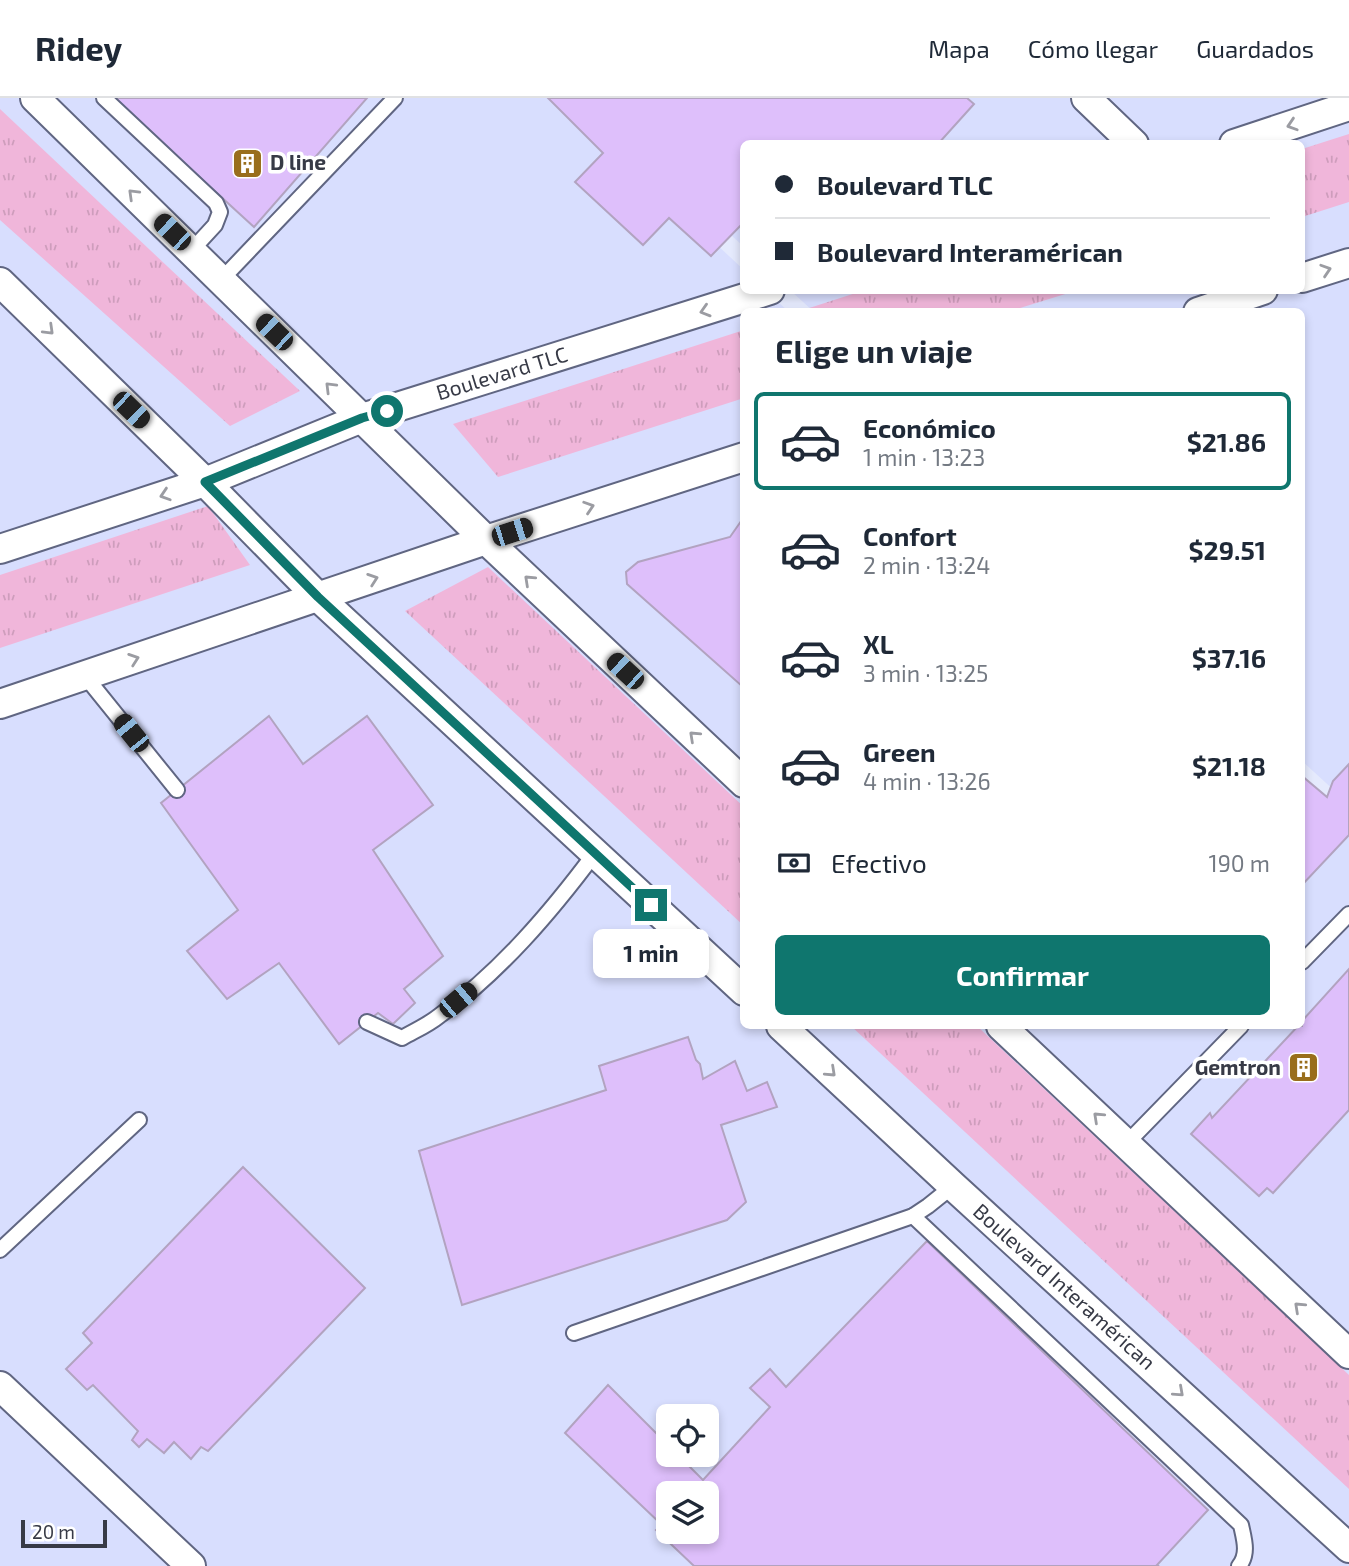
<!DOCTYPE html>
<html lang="es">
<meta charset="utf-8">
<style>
:root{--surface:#fff;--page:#f6f6f7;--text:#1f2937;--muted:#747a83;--line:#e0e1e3;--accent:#0f766e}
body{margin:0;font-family:"Exo 2",sans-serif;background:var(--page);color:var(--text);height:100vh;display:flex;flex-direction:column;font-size:26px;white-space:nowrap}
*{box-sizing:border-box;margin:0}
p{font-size:23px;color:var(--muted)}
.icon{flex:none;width:38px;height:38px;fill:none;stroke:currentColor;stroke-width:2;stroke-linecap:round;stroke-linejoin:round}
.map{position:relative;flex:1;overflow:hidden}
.panel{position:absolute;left:740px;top:210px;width:565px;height:721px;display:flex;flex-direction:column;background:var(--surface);border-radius:10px;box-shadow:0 4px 10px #0003}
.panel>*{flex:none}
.hud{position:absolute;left:740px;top:42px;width:565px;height:154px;border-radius:10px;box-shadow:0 4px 10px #0003;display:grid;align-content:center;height:154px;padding:0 35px;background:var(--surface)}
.tools{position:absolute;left:656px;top:1306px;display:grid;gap:14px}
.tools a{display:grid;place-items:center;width:63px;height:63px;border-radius:10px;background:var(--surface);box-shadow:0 4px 10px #0003;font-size:35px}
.scale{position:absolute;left:21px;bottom:18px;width:86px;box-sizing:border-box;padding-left:7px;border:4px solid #373a46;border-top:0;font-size:19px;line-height:24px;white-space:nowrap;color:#373a46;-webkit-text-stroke:5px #fff;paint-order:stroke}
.end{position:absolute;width:32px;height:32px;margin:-16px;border:9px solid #0f766e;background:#fff;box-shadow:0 0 0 4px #fff}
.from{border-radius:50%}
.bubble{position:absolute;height:49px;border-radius:10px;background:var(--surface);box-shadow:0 4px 10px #0003;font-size:23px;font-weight:700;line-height:49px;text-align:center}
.car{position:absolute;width:21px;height:42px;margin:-21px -10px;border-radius:9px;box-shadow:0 0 5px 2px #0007;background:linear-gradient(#222 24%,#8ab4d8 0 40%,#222 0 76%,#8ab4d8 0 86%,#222 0)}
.hud b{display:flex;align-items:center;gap:24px;height:66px;font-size:26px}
.hud b+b{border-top:2px solid var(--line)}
.hud i{width:18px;height:18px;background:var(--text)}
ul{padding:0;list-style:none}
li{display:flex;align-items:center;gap:21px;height:98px;margin:0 14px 10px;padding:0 21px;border:4px solid transparent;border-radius:10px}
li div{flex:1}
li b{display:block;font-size:26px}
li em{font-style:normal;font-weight:700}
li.selected{border-color:var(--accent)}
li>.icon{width:63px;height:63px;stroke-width:1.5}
h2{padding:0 35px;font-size:32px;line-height:84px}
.pay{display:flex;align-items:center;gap:18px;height:77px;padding:0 35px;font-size:26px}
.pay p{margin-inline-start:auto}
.action{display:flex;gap:14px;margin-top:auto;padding:14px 35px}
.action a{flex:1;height:80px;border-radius:10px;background:var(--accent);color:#fff;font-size:28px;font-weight:700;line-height:80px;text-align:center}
header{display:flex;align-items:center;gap:42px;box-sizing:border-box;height:98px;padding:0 35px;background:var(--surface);border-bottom:2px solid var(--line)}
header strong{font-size:33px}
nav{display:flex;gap:38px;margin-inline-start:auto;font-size:24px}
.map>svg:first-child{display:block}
</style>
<header>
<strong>Ridey</strong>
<nav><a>Mapa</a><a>Cómo llegar</a><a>Guardados</a></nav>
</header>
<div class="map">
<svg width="1349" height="1468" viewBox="0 0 1349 1468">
<defs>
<pattern id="grass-tufts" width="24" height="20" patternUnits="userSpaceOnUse" patternTransform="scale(1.75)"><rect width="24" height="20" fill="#f0b6da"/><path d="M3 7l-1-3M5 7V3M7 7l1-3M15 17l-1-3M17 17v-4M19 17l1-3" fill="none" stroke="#ce9dbc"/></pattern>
</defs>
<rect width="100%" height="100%" fill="#e5eafd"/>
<g fill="#d8defe" fill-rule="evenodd">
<path d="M0 0H559L744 172V192L766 193 788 213 744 214V928H1302V693L1349 736V1468H0ZM668 1318H707V1356H668ZM668 1395H707V1433H668Z"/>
<path d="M582 0H1349V706L1302 663V214H814L791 193 1302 192V46H744V149Z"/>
</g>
<g fill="url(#grass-tufts)">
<path d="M0 11 300 293 230 328 0 122Z"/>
<path d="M1349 36V104L1302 119V51Z"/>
<path d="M865 192H1075V193L1010 213H800Z"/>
<path d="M744 232V300L498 379 453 326Z"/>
<path d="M208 408 250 467 0 550V477Z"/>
<path d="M488 469 744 709V828L405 513Z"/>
<path d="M851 928H977L1349 1277V1391Z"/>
</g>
<g fill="#debffb" stroke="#b2a3c0" stroke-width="2" fill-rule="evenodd">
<path d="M113 0H367L254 129Z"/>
<path d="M548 0H967L974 6 938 46H744V124L711 158 669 120 643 147 575 84 603 55Z"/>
<path d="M744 419V587L743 589 627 486 626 474 638 464 730 439Z"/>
<path d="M269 618 303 666 367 618 433 707 373 752 443 858 404 891 415 905 393 926 378 915 339 946 279 865 227 901 187 853 238 812 161 705Z"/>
<path d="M1349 666V737L1302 787V678L1327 699 1333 683Z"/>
<path d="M1349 871V1012L1273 1095 1267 1090 1259 1098 1191 1036 1210 1015 1212 1020 1298 928H1302V923Z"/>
<path d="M688 939 696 962 700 966 703 981 735 963 747 993 767 984 777 1009 721 1027 746 1104 727 1122 462 1207 419 1053 606 992 599 968Z"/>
<path d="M243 1069 365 1190 208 1353 201 1349 191 1361 174 1344 164 1355 147 1341 139 1349 132 1342 138 1333 93 1287 87 1292 66 1271 92 1245 83 1235Z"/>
<path d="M927 1143 1208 1412 1157 1467 1159 1468H694L656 1432 662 1427 565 1335 608 1287 668 1347V1356H677L703 1382 770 1309 750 1290 770 1271 786 1289ZM668 1395H707V1433H668Z"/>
</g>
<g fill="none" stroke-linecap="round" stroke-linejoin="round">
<defs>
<g id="lane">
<path d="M104 0 216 105 220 114 215 127 191 153"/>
<path d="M221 182 395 0"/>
<path d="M85 578 177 692"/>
<path d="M1302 864 1349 816"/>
<path d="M367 924 402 940C414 933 428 927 439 918 500 874 551 814 595 755"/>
<path d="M1126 1046 1241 928"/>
<path d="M913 1118 1241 1427C1244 1441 1249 1456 1239 1468"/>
<path d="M0 1152 139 1022"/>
<path d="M574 1235 913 1118 928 1108 953 1088"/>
</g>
<g id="street">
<path d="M35 0 486 442 744 685"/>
<path d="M1086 0 1134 46"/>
<path d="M1234 46 1349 8"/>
<path d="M1302 180 1349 165"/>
<path d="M0 184 205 384 318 499 744 893"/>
<path d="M1198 214 1263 192"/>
<path d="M0 451 205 384 362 320 770 192"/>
<path d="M0 606 486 442 744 359"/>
<path d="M781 928 953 1088 1349 1450"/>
<path d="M1001 928 1349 1256"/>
<path d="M0 1288 191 1468"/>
</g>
</defs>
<use href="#lane" stroke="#606682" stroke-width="18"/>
<use href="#street" stroke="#606682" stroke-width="32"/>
<use href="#lane" stroke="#fff" stroke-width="14"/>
<use href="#street" stroke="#fff" stroke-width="28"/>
</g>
<defs><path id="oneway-chevron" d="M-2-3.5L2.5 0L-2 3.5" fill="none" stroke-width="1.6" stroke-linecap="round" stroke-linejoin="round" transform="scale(1.75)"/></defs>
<g stroke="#9b9ca2">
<use href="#oneway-chevron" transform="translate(1292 27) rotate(162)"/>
<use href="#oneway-chevron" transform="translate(133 96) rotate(-136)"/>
<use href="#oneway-chevron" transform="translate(1326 172) rotate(-18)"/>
<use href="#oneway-chevron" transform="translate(705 213) rotate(163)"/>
<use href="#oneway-chevron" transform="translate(49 232) rotate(44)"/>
<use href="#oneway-chevron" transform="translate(330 289) rotate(-135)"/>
<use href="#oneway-chevron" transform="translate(165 397) rotate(162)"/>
<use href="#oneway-chevron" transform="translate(589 409) rotate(-18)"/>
<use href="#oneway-chevron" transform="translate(373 481) rotate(-19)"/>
<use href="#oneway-chevron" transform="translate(529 482) rotate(-137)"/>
<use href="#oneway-chevron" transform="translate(134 561) rotate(-19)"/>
<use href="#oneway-chevron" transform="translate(694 638) rotate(-137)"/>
<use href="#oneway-chevron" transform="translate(831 974) rotate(43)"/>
<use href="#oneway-chevron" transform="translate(1098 1019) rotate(-137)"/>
<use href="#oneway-chevron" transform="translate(1299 1209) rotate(-137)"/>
<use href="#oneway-chevron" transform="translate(1179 1294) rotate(42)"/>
</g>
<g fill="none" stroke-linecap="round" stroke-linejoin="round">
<path stroke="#0f766e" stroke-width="9" d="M387 313 362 320 205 384 318 499 651 807"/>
</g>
<defs>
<symbol id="building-square" viewBox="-11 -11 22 22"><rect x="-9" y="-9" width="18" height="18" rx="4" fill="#996e1c" stroke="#fff"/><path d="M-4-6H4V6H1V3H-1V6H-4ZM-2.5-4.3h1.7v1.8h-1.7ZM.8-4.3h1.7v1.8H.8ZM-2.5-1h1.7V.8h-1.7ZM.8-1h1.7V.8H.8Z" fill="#fff"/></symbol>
</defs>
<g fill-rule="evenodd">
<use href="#building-square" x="230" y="48" width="35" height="35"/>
<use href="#building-square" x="1286" y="952" width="35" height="35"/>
</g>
<g text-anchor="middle" stroke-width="7" stroke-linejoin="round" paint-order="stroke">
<g font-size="21" font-weight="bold" fill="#373a46" stroke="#fff" text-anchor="start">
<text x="270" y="72">D line</text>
<text x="1281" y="977" text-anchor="end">Gemtron</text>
</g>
<g font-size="21" fill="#373a46" stroke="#fff">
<text transform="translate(502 276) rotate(-17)" y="7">Boulevard TLC</text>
<text transform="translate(1064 1189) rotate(42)" y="7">Boulevard Interamérican</text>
</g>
</g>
</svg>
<div class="tools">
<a><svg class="icon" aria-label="locate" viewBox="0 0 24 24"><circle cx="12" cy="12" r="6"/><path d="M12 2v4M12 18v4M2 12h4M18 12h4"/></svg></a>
<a><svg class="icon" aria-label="layers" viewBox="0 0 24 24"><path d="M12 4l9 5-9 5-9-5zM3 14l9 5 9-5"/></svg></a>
</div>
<div class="scale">20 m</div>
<i class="end from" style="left:387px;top:313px"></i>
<i class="end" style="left:651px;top:807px"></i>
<div class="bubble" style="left:593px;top:831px;width:116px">1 min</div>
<i class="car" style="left:172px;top:134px;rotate:314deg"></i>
<i class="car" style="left:274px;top:234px;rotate:314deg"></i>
<i class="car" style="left:131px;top:312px;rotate:134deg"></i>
<i class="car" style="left:512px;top:434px;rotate:72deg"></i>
<i class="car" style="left:625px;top:573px;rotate:313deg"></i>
<i class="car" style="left:131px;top:635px;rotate:321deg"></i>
<i class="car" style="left:458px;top:902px;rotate:50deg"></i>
<div class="hud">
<b><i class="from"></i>Boulevard TLC</b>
<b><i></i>Boulevard Interamérican</b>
</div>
<section class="panel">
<h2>Elige un viaje</h2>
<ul>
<li class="selected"><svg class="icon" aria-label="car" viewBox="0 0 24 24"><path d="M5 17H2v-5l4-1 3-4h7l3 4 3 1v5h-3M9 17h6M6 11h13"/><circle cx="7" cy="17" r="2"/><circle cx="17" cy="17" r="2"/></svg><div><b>Económico</b><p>1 min · 13:23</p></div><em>$21.86</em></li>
<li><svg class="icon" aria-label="car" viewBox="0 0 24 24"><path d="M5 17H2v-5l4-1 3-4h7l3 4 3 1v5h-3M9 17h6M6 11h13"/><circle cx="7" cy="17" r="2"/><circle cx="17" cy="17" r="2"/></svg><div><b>Confort</b><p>2 min · 13:24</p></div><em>$29.51</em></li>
<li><svg class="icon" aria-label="car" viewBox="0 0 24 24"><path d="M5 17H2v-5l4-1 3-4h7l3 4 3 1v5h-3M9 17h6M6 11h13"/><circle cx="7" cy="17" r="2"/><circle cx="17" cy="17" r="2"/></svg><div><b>XL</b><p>3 min · 13:25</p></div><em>$37.16</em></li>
<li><svg class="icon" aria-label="car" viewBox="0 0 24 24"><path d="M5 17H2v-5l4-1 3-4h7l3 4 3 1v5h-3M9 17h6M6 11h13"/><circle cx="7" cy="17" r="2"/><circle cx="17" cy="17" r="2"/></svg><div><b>Green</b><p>4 min · 13:26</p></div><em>$21.18</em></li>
</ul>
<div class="pay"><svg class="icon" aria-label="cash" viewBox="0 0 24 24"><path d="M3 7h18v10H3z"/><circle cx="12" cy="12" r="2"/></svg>Efectivo<p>190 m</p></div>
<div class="action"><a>Confirmar</a></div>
</section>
</div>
